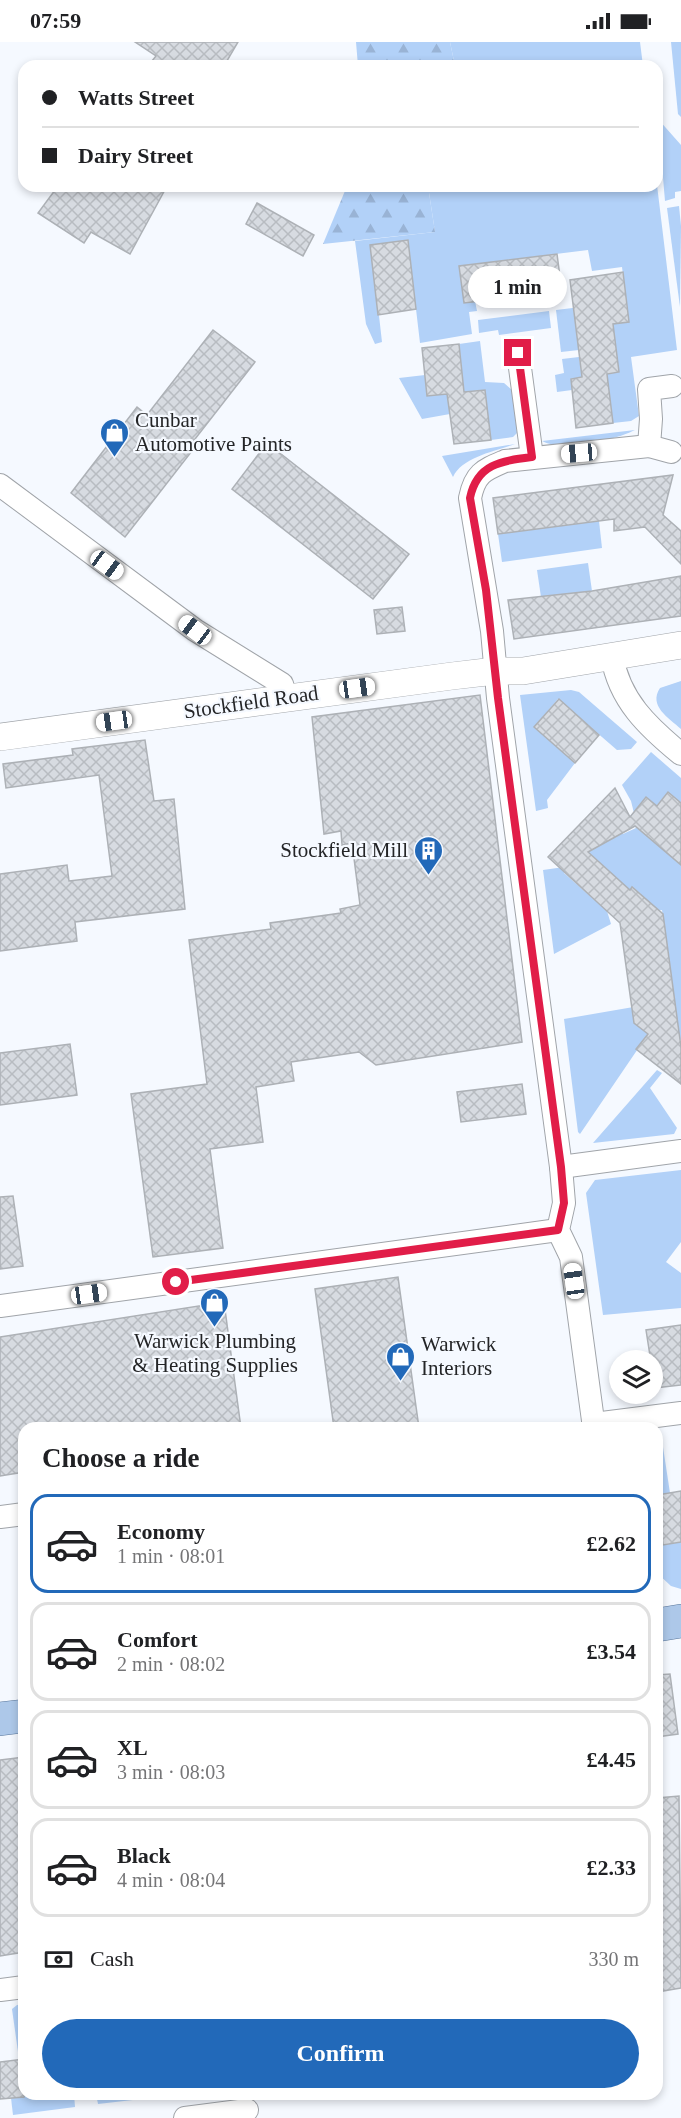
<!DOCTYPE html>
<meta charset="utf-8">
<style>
:root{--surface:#fff;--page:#f2f2f2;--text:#202124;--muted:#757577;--line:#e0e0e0;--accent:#2269b9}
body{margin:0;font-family:"Times New Roman",serif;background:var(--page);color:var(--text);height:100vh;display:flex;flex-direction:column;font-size:22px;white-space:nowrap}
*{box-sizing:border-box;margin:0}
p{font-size:20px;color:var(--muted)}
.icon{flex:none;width:33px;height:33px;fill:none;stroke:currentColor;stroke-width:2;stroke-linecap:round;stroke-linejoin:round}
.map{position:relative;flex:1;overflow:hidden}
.details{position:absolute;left:18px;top:1380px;width:645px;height:678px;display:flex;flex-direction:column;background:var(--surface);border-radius:18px;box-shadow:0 3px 9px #0003}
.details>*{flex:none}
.banner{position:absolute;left:18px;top:18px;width:645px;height:132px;border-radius:18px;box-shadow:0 3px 9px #0003;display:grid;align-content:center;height:132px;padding:0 24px;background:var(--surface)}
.fabs{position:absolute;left:609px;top:1308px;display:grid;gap:12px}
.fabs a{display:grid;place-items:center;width:54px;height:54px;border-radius:50%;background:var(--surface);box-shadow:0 3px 9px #0003;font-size:30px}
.end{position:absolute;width:27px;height:27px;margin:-14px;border:8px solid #e11d48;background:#fff;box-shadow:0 0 0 3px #fff}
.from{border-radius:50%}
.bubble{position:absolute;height:42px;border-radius:21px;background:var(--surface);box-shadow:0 3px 9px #0003;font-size:20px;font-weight:700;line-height:42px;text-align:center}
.car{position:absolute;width:18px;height:36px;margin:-18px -9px;border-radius:8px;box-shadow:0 0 4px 2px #0007;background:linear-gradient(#fff 24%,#345 0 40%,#fff 0 76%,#345 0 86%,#fff 0)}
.banner b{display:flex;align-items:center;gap:21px;height:57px;font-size:22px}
.banner b+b{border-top:2px solid var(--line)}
.banner i{width:15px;height:15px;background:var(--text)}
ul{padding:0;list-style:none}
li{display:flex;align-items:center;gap:18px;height:99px;margin:0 12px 9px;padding:0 12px;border:3px solid var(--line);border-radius:18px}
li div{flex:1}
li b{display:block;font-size:22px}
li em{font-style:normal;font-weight:700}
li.on{border-color:var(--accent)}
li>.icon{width:54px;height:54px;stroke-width:1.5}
h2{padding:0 24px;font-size:27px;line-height:72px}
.pay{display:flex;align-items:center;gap:15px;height:66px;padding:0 24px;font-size:22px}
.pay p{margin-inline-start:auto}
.primary-button{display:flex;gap:12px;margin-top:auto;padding:12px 24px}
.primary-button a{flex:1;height:69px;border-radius:36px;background:var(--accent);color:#fff;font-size:24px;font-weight:700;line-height:69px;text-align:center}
.status{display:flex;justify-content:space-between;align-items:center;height:42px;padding:0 30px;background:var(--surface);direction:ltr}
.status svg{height:16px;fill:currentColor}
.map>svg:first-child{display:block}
</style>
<div class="status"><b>07:59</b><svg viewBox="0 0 49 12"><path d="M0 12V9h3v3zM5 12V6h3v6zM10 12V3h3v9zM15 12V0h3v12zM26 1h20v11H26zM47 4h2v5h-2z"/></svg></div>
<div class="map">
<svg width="681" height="2076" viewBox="0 0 681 2076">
<defs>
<pattern id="forest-firs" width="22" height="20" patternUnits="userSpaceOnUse" patternTransform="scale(1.5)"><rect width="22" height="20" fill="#b2d1f8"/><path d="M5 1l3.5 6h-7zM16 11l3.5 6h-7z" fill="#99b3d5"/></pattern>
<pattern id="building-cross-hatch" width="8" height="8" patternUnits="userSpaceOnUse" patternTransform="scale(1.5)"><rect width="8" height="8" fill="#d7dbe1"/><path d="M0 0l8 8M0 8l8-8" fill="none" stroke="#b8bcc1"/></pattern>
</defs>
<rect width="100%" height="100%" fill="#f5f9ff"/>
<g fill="#b2d1f8">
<path d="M450 0H640L643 24H455Z"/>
<path d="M671 0H681V75L678 72Z"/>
<path d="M658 77 681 103V149L675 150V156L665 159Z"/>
<path d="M657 143 677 308 631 315 639 374 631 379 613 381 607 332 619 330 613 282 629 280 622 225 592 229 588 208 459 224 464 260 475 259 477 269 469 270 472 292 420 301 408 199 371 203 382 300 375 302 366 282 355 199 435 190 428 144Z"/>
<path d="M679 164 681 184 680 265 667 166Z"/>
<path d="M589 264 579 308 561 310 556 268Z"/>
<path d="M549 269 551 286 499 293 498 288 479 291 478 278Z"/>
<path d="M480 299 485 340 504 341 512 348 517 391 513 395 491 398 485 348 464 350 459 302Z"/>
<path d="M579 315 582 335 571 337 572 348 557 350 555 333 564 331 562 317Z"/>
<path d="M425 333 427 354 448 352 450 372 422 377 399 336Z"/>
<path d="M635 388C616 398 561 410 542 399Z"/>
<path d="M515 402C496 409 462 415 453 435L442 414Z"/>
<path d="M599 479 602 506 502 520 498 492Z"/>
<path d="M588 521 592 549 541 555 537 528Z"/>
<path d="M681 639V687C669 676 648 664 660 646Z"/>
<path d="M571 648 579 650 637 700 631 707 617 708 558 657 534 685 575 721 547 758 548 766 536 769 520 653Z"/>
<path d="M651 710 681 736V761L668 750 647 775 681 823V997L680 999 648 992 580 1092 578 1090 564 977 674 958 662 868 630 872 641 852 632 845 621 858 585 808 564 831 607 869 611 882 554 912 543 828 564 825 611 773 623 792 636 786 630 774 634 771 631 759 622 743Z"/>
<path d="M657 1028 662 1031 650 1046 677 1086 674 1092 593 1101Z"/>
<path d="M681 1128V1200L666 1220 681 1231V1266L603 1273 586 1151 595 1138Z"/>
<path d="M661 1392 670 1451 657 1453V1393Z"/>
<path d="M657 1467 663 1503 681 1500V1547L671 1544 657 1531Z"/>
<path d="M24 1962V2017H19L12 1967 17 1963Z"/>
<path d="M34 2052H74L75 2065 13 2073 11 2056Z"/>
<path d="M96 2052H159V2055L98 2062Z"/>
</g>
<g fill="url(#forest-firs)">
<path d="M356 0H450L455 24H358Z"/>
<path d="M347 144H428L435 190 323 202Z"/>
</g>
<g fill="url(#building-cross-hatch)" stroke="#adb1b6" stroke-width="1.5">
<path d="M135 0H238L224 24H148L156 14Z"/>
<path d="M58 144H167L130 212 91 190 84 201 38 171Z"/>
<path d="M257 161 314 193 303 214 246 182Z"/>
<path d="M408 198 416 267 378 273 370 203Z"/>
<path d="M557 212 562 250 464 261 459 224Z"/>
<path d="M623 230 629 280 613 282 619 330 607 332 613 381 576 386 571 337 582 335 570 238Z"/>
<path d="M213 288 255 320 188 406 192 409 125 495 71 451 137 365 147 373Z"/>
<path d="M459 302 464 350 485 348 491 398 454 402 447 352 427 354 422 306Z"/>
<path d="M267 401 409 512 373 557 232 447Z"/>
<path d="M673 433 663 473 681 489V522L645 485 614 489V477L498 492 493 456Z"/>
<path d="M681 534V574L514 597 508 558 592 549Z"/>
<path d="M402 565 405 589 377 592 374 568Z"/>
<path d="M480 653 522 1000 376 1023 359 1010 291 1020 294 1039 256 1045 263 1100 210 1107 223 1206 153 1215 131 1052 207 1042 189 898 271 887 270 881 341 871 340 867 360 863 352 801 342 803 341 789 324 792 312 675Z"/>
<path d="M559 657 599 693 575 721 534 685Z"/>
<path d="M145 698 154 759 174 757 185 867 75 880 77 899 0 909V832L67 823 69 839 112 834 99 733 6 746 3 722 73 713 72 707Z"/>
<path d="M615 746 630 775 646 755 657 764 668 750 681 761V823L635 784 588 810 630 848 632 845 663 872 681 1005V1042L636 1007 648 992 634 981 620 881 548 815Z"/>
<path d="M70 1002 77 1053 0 1063V1011Z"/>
<path d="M522 1042 526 1072 461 1080 457 1050Z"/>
<path d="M13 1154 23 1224 0 1227V1155Z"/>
<path d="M398 1235 419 1386H334L315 1247Z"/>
<path d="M224 1260 241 1386H24V1430L0 1434V1295Z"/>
<path d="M681 1283V1343L655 1346 646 1288Z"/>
<path d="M681 1449V1500L663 1503 657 1453Z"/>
<path d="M670 1632 678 1692 657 1695V1633Z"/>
<path d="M24 1715V1910L0 1914V1718Z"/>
<path d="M679 1754 681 1946 657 1950V1756Z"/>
<path d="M24 2017V2055L0 2057V2020Z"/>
</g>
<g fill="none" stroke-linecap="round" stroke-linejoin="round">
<defs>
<g id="minor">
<path d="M518 311 532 415"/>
<path d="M671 410 649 404 651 377 649 347 672 344"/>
<path d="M0 443 195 588 282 642 286 655"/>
<path d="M612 614C619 658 648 685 681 712"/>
<path d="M561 1125 681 1109"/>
<path d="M0 1264 558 1188"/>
<path d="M594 1382 681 1371"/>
<path d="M594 1386 571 1215 558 1188 564 1161 561 1125 498 656 492 589 470 456C475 431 484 428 505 419L649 404"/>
<path d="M0 1475 24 1472"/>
<path d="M0 1948 24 1945"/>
<path d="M185 2076 247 2068"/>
</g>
<path id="tertiary" d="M0 695 452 634 495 629H523L681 603"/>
<g id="primary">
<path d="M657 1583 681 1579"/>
<path d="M0 1677 24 1674"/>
</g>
</defs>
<use href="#minor" stroke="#a0a4a9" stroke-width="24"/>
<use href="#tertiary" stroke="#a0a4a9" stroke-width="28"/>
<use href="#primary" stroke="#59779c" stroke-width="34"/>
<use href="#minor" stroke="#fff" stroke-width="22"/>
<use href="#tertiary" stroke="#fff" stroke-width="27"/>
<use href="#primary" stroke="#adc8e9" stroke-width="33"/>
</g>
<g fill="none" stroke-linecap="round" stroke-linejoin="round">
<path stroke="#e11d48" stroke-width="8" d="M176 1240 558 1188 564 1161 561 1125 498 656 486 548 470 456C477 422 501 419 532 415L518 311"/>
</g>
<defs>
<symbol id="shop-pin" viewBox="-11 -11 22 30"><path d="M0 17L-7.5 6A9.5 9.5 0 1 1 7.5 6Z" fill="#2269b9" stroke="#f5f9ff"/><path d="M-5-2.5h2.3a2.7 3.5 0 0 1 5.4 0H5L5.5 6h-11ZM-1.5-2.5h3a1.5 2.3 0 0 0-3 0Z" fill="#fff"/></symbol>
<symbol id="building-pin" viewBox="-11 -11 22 30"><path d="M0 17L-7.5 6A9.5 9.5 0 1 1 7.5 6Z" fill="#2269b9" stroke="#f5f9ff"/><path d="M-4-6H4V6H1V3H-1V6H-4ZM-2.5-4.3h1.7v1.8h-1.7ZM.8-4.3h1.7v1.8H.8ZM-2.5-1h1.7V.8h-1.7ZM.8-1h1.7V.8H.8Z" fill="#fff"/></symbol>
</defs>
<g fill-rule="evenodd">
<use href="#shop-pin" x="98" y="374" width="33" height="45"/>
<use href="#building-pin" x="412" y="792" width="33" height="45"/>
<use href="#shop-pin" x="198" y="1244" width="33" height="45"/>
<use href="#shop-pin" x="384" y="1298" width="33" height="45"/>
</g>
<g text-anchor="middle" stroke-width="4.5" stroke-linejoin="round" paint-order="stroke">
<g font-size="21" fill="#242527" stroke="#f5f9ff" text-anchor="start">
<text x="135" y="385">Cunbar<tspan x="135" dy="24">Automotive Paints</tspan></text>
<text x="408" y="815" text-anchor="end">Stockfield Mill</text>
<text x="215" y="1306" text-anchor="middle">Warwick Plumbing<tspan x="215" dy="24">&amp; Heating Supplies</tspan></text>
<text x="421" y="1309">Warwick<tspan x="421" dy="24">Interiors</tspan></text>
</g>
<g font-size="21" fill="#242527" stroke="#f5f9ff">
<text transform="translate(251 660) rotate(-8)" y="7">Stockfield Road</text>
</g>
</g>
</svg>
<div class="fabs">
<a><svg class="icon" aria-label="layers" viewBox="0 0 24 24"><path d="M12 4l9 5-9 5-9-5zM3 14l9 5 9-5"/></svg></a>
</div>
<i class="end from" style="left:176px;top:1240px"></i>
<i class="end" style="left:518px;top:311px"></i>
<div class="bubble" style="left:468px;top:224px;width:99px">1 min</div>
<i class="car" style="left:579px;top:411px;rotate:265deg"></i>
<i class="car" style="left:107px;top:523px;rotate:126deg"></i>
<i class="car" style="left:195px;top:588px;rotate:307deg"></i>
<i class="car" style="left:357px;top:646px;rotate:82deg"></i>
<i class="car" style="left:114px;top:679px;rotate:262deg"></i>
<i class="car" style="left:574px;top:1239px;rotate:352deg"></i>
<i class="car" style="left:89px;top:1252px;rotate:82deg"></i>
<div class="banner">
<b><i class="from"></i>Watts Street</b>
<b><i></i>Dairy Street</b>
</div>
<section class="details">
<h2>Choose a ride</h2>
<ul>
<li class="on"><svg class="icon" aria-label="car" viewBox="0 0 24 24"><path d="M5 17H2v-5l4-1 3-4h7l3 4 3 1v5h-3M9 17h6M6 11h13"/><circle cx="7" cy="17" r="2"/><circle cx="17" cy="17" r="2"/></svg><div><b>Economy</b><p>1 min · 08:01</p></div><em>£2.62</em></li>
<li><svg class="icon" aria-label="car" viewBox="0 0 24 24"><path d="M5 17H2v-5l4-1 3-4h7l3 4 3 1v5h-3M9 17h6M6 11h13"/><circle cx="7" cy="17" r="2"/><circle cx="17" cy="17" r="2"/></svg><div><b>Comfort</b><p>2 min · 08:02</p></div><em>£3.54</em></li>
<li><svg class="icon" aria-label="car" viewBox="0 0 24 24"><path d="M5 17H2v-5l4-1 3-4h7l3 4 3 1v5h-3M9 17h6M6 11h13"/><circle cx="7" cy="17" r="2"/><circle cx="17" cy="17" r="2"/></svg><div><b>XL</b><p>3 min · 08:03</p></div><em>£4.45</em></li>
<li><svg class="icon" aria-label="car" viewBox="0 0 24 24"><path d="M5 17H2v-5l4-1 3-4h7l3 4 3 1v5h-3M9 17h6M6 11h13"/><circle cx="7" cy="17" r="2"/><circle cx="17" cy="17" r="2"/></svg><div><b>Black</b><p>4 min · 08:04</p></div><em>£2.33</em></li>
</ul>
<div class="pay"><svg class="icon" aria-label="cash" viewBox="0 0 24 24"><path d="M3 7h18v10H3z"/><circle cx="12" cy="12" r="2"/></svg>Cash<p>330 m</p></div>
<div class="primary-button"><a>Confirm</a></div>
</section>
</div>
